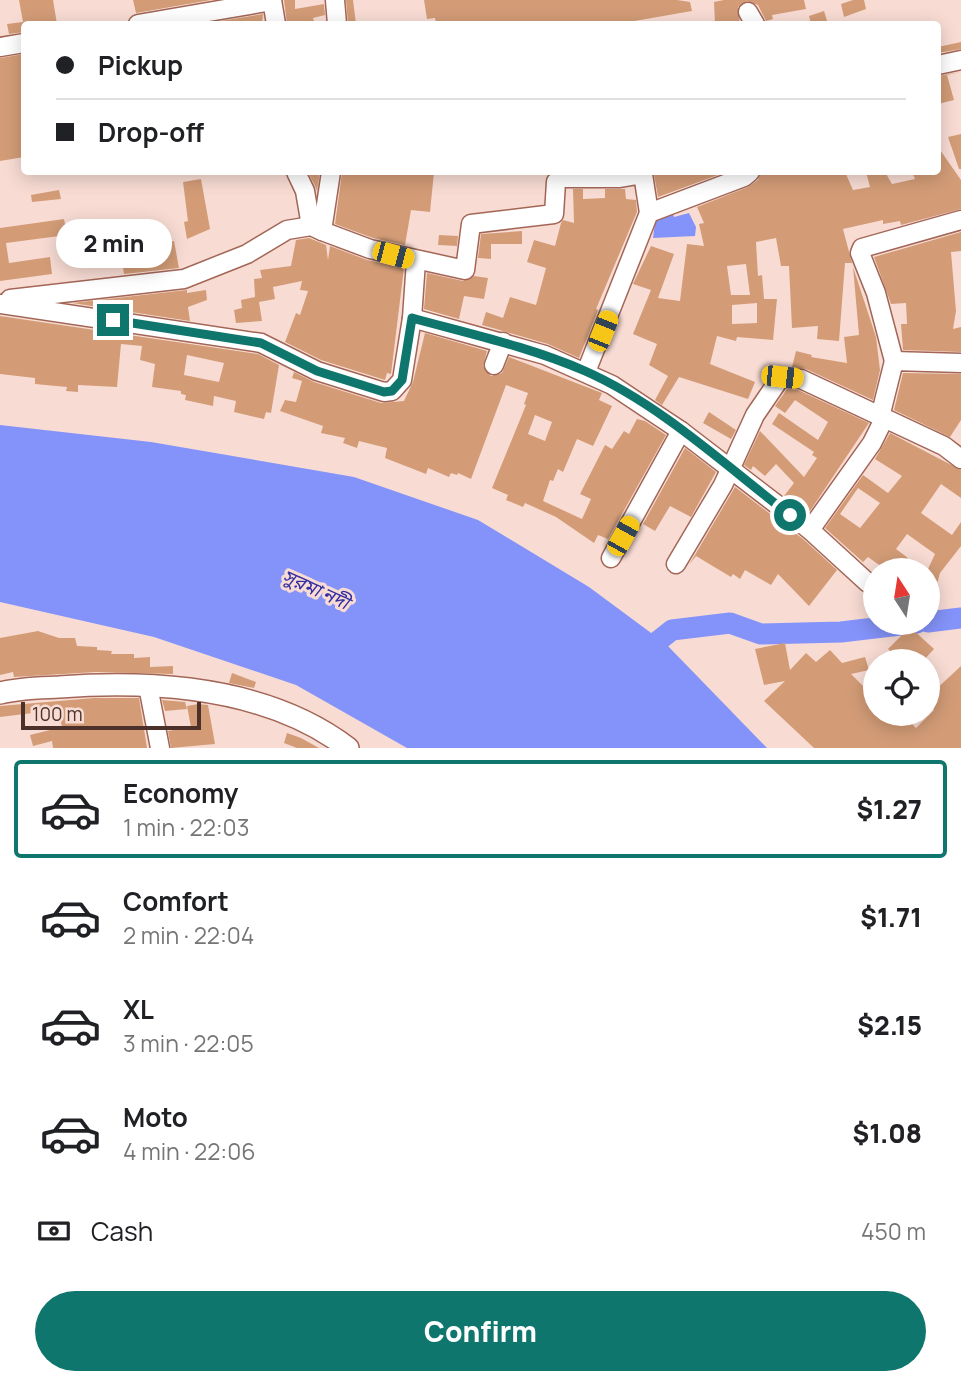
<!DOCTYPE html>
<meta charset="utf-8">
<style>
:root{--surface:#fff;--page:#f2f2f2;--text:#202124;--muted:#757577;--line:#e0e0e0;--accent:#0f766e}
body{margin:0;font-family:Manrope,"Noto Sans Bengali",sans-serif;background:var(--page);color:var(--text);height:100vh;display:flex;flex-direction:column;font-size:26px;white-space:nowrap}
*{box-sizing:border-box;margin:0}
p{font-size:23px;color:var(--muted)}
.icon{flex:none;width:38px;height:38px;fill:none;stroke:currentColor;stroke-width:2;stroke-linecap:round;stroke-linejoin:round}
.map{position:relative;height:748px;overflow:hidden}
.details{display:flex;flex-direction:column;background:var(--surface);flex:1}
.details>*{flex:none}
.guide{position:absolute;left:21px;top:21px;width:920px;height:154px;border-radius:7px;box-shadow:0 4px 18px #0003;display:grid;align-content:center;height:154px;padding:0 35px;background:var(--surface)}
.needle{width:46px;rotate:348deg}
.buttons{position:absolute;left:863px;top:558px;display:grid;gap:14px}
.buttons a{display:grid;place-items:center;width:77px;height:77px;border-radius:50%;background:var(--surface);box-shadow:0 4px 18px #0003;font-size:35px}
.scale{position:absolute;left:21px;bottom:18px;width:180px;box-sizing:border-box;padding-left:7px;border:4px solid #4c312a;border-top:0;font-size:19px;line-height:24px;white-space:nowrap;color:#4c312a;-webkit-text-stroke:5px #f8dcd4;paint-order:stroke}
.end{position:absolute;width:32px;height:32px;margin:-16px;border:9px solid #0f766e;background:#fff;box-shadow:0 0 0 4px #fff}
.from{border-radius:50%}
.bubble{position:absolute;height:49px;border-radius:24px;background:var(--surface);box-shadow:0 4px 18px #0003;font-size:23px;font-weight:800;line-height:49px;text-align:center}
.car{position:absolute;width:21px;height:42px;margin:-21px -10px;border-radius:9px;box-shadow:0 0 5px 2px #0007;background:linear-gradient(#f5c518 24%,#345 0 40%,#f5c518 0 76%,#345 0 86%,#f5c518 0)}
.guide b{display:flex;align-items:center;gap:24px;height:66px;font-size:26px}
.guide b+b{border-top:2px solid var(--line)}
.guide i{width:18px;height:18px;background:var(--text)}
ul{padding:12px 0 0;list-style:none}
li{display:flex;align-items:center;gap:21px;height:98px;margin:0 14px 10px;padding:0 21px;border:4px solid transparent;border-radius:7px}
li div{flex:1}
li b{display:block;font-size:26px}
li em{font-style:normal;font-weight:800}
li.selected{border-color:var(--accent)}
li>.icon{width:63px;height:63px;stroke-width:1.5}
.pay{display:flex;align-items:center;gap:18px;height:77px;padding:0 35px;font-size:26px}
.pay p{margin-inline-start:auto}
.primary-button{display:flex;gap:14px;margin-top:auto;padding:14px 35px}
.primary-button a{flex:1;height:80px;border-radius:42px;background:var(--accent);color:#fff;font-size:28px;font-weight:800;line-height:80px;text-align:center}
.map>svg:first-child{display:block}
</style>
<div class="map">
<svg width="961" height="748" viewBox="0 0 961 748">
<rect width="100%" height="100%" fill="#f8dcd4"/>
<g fill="#8493f9">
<path d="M672 211 674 217 689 213 696 227 695 236 653 238 656 214Z"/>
<path d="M0 425 151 442 354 477 478 520 589 587 666 644 767 748H407L296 685 154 637 0 602Z"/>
</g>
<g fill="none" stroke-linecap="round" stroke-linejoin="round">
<g stroke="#8493f9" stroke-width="21">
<path d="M928 622 961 618"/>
<path d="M638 657 672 630 730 623 761 634 841 632 917 623"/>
</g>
</g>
<g fill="#d39c77" fill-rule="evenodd">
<path d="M19 0H53L57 24H24V32L9 34 7 24 23 22Z"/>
<path d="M133 0H211L136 13Z"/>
<path d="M284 0H295V9L324 4 325 15 313 18 314 21 287 24Z"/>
<path d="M346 0H353L356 24H348Z"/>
<path d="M424 0H677L690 2 692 11 617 24H436L435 18 427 19Z"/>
<path d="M724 0H804L806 9 772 15 773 19 766 21 758 5 747 1 738 7 740 24H715L714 2Z"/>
<path d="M853 0H864L866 9 844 17 841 4Z"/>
<path d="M824 11 828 24H811L809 16Z"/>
<path d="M263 14 262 24H202Z"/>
<path d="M961 42V49L938 53V47Z"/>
<path d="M24 54V157L0 161V58Z"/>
<path d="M961 72 947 75 954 100 938 104V76Z"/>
<path d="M961 134V169H959L948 137Z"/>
<path d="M938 147 961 180V209L901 225 900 221 883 224V220L843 229 852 263H845L839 341 817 339 818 326 792 328 789 266H781L776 238 756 242 758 276 762 275 764 299H777L773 340 737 337 736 341 717 336 710 364 755 382 748 399 679 377 662 405 655 400 668 376 649 365 657 344 633 334 651 290 633 284 651 246 674 254 658 298 680 301 687 244 704 246 699 224 704 223 697 207 748 187 758 180 761 172H845L853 190 870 187 866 172H885L892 184 915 179 912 172H938ZM746 264 750 295H731L727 266ZM757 303V323L732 324V305Z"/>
<path d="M308 172H320L317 191 315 186Z"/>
<path d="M667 172H726L658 197 654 174Z"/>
<path d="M342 173 434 172 430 212 411 210 405 245 373 238 335 224Z"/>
<path d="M201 179 210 229 187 239 184 222 188 221 183 182Z"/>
<path d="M573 189H583V199L605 198V189H625L626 199 636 200 637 212 596 309 598 310 579 358 548 344 482 325 486 312 503 318 510 297 536 305 546 268 527 262 534 240 555 246 561 223 563 220 574 223Z"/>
<path d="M59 190 61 199 32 202 31 195Z"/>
<path d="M64 219 67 235 6 243 9 263 50 257 52 274 0 281V228Z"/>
<path d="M136 224 140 247 174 241 179 268 124 274 121 254 93 259 89 235 117 231 116 228Z"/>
<path d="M522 231V244H491V259L478 258 481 234Z"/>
<path d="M961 232V251L951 252 956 311 953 329 961 327V352L903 350 901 324H907L906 303 891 304 874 257Z"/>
<path d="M439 235 458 236 457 246 438 245Z"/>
<path d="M309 238 326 245 328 260 330 246 367 260 404 268 391 374 387 373 385 380 321 360 285 342 296 313 300 315 308 291 300 290 302 281 273 287 275 299 259 302 262 321 236 323 234 310 242 308 241 300 255 297 254 279 262 278 260 270 291 266 296 240Z"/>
<path d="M853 267 876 337 880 370 873 400 806 369 792 367 796 351 812 355 811 357 847 363 844 337 859 335Z"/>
<path d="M427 273 463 281 474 276 488 278 484 299 464 296 459 319 424 309Z"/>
<path d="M187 290V293L206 290 207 300 188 307 190 321 72 303Z"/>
<path d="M0 316 258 354 279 365 271 413 266 412 264 419 234 412 236 401 214 396 213 406 185 400 186 395 181 394V391L152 387 155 364 140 360 142 346 121 344 117 387 78 385V392L66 391 67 387 35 384V378L0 374ZM187 355 224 363 219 382 184 375Z"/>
<path d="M425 333 487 351 483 366 491 376 502 373 509 357 602 393 599 400 612 406 593 446 577 439 563 472 558 469 553 481 550 480 543 501 582 519 591 499 580 494 605 445 612 449 624 431 629 434 637 419 645 421 666 435 608 539 598 535 594 543 556 517 525 503 523 507 506 500 508 495 492 488 526 405 524 404 528 393 506 385 471 479 458 473 457 475 451 473 449 477 428 468 426 474 385 458 387 448 359 441 357 448 343 443 345 438 321 433 323 426 280 411 285 400 296 402 302 381 292 378 294 372 314 382 381 403 404 401 413 382ZM535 415 552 422 545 441 528 434Z"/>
<path d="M903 373 961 374V420L950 437 894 410Z"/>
<path d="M787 389 798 390 869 423 808 514 784 496 794 483 776 464 765 476 753 466 751 470 744 465 760 431 804 477 817 458 812 455 814 452 772 424 779 413 818 440 828 422 795 400 785 413 775 406Z"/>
<path d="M709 412 736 430 731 439 703 423Z"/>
<path d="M890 433 961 470V498L941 484 921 513 952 535 961 522V546L940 573 937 584 928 579V569L935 554 907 534 896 549 908 558 900 569 886 561 882 567 868 557 863 562 825 528 863 475 888 493 902 476 875 459ZM858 488 880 503 860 528 840 514Z"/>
<path d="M685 448 716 472 691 517 670 506 655 531 643 524Z"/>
<path d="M735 487 803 539 837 570 809 606 778 574 771 585 745 570 740 579 733 574 731 577 696 556 689 565Z"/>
<path d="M910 627 934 649 922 662 901 661 888 649Z"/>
<path d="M38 631 59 638H75L77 646 97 647V650L112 651 111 654H134V658L150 657V667L173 666V674L96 672 14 677 13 672 0 675V638Z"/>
<path d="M785 643 790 670 806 653 816 662 830 650 842 663 865 657 869 670 851 674 875 698V714H902L916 728 934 710 928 704V686L933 692 961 666V748H814L764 701 785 681 764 685 755 649Z"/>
<path d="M232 673 256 682 254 688 229 683Z"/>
<path d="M94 698H139L147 748H53L52 741 33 746 30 735 62 727 58 710 0 717V706Z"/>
<path d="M162 700 185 702 187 709 165 711Z"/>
<path d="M198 704 208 705 215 744 171 748 168 731 191 727 187 706Z"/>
<path d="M287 733 301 738 319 748H297L284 743Z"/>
</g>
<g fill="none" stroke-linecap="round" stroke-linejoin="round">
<defs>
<g id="minor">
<path d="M272 0 276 24"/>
<path d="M335 0 337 24"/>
<path d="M748 12 755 24"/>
<path d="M138 24 272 1"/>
<path d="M0 47 24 43"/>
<path d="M938 65 961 60"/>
<path d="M296 172 305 191 311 226"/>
<path d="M322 231 370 249 465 270 471 224 554 214 556 182 562 178H620L643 174 649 213"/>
<path d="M10 299 184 279 247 254 287 230 311 226 322 231 331 172"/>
<path d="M0 304 261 343 317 371 384 392 392 391 402 380 412 318 545 355 612 385 681 431 810 530 868 583"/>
<path d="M412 318 416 261"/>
<path d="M894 361 876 293 860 253 862 248 961 220"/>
<path d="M494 365 503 342"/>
<path d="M586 372 649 213 744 177 750 172"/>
<path d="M880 417 894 361 961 363"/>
<path d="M810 530 872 443 884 419"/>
<path d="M611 558 681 431"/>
<path d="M676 564 723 485 755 415 781 377 801 379 944 446 961 459"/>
<path d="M148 686 160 748"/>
</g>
<path id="major" d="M0 693C19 688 39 688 59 687 155 680 268 687 348 748"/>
</defs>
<use href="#minor" stroke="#a36656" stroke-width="21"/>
<use href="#major" stroke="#a36656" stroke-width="24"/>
<use href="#minor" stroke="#fff" stroke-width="18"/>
<use href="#major" stroke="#fff" stroke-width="21"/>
</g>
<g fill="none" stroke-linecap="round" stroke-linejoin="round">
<path stroke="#0f766e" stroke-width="9" d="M113 320 261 343 317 371 384 392 392 391 402 380 412 318C470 334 530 347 585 371 660 404 725 465 790 515"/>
</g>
<g text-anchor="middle" stroke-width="6" stroke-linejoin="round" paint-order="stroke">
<g font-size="19" font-style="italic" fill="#322ea2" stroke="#f8dcd4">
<text transform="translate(316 589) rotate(24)" y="7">সুরমা নদী</text>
</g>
</g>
</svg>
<div class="buttons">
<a><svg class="needle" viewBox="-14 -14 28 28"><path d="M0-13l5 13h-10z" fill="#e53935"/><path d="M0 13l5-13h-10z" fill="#757577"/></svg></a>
<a><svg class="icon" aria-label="locate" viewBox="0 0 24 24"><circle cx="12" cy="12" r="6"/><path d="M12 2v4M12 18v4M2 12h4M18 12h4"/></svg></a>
</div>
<div class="scale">100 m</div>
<i class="end from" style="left:790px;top:515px"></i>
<i class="end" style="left:113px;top:320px"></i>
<div class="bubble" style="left:56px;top:219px;width:116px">2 min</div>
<i class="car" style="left:393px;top:255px;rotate:105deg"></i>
<i class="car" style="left:603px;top:331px;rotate:22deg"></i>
<i class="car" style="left:782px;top:377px;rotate:96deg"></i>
<i class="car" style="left:623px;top:536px;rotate:29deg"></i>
<div class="guide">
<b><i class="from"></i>Pickup</b>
<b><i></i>Drop-off</b>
</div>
</div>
<section class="details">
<ul>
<li class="selected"><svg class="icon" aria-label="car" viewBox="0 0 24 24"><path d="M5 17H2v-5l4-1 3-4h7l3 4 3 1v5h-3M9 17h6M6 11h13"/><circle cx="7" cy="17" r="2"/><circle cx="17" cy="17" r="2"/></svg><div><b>Economy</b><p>1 min · 22:03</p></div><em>$1.27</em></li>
<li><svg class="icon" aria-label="car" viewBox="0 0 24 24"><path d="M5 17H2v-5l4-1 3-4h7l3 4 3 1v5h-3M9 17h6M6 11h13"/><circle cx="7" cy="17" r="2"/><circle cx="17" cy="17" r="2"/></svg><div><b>Comfort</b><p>2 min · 22:04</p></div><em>$1.71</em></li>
<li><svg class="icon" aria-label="car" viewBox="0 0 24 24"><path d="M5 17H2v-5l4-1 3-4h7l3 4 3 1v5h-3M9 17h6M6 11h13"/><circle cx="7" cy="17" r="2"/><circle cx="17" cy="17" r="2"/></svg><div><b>XL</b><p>3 min · 22:05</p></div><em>$2.15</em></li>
<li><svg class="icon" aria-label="car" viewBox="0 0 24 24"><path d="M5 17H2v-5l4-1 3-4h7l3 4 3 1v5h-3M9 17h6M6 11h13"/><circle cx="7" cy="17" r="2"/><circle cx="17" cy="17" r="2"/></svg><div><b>Moto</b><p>4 min · 22:06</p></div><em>$1.08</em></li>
</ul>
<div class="pay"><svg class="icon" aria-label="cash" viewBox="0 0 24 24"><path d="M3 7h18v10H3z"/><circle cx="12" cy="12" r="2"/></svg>Cash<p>450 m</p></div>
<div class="primary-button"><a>Confirm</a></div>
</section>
